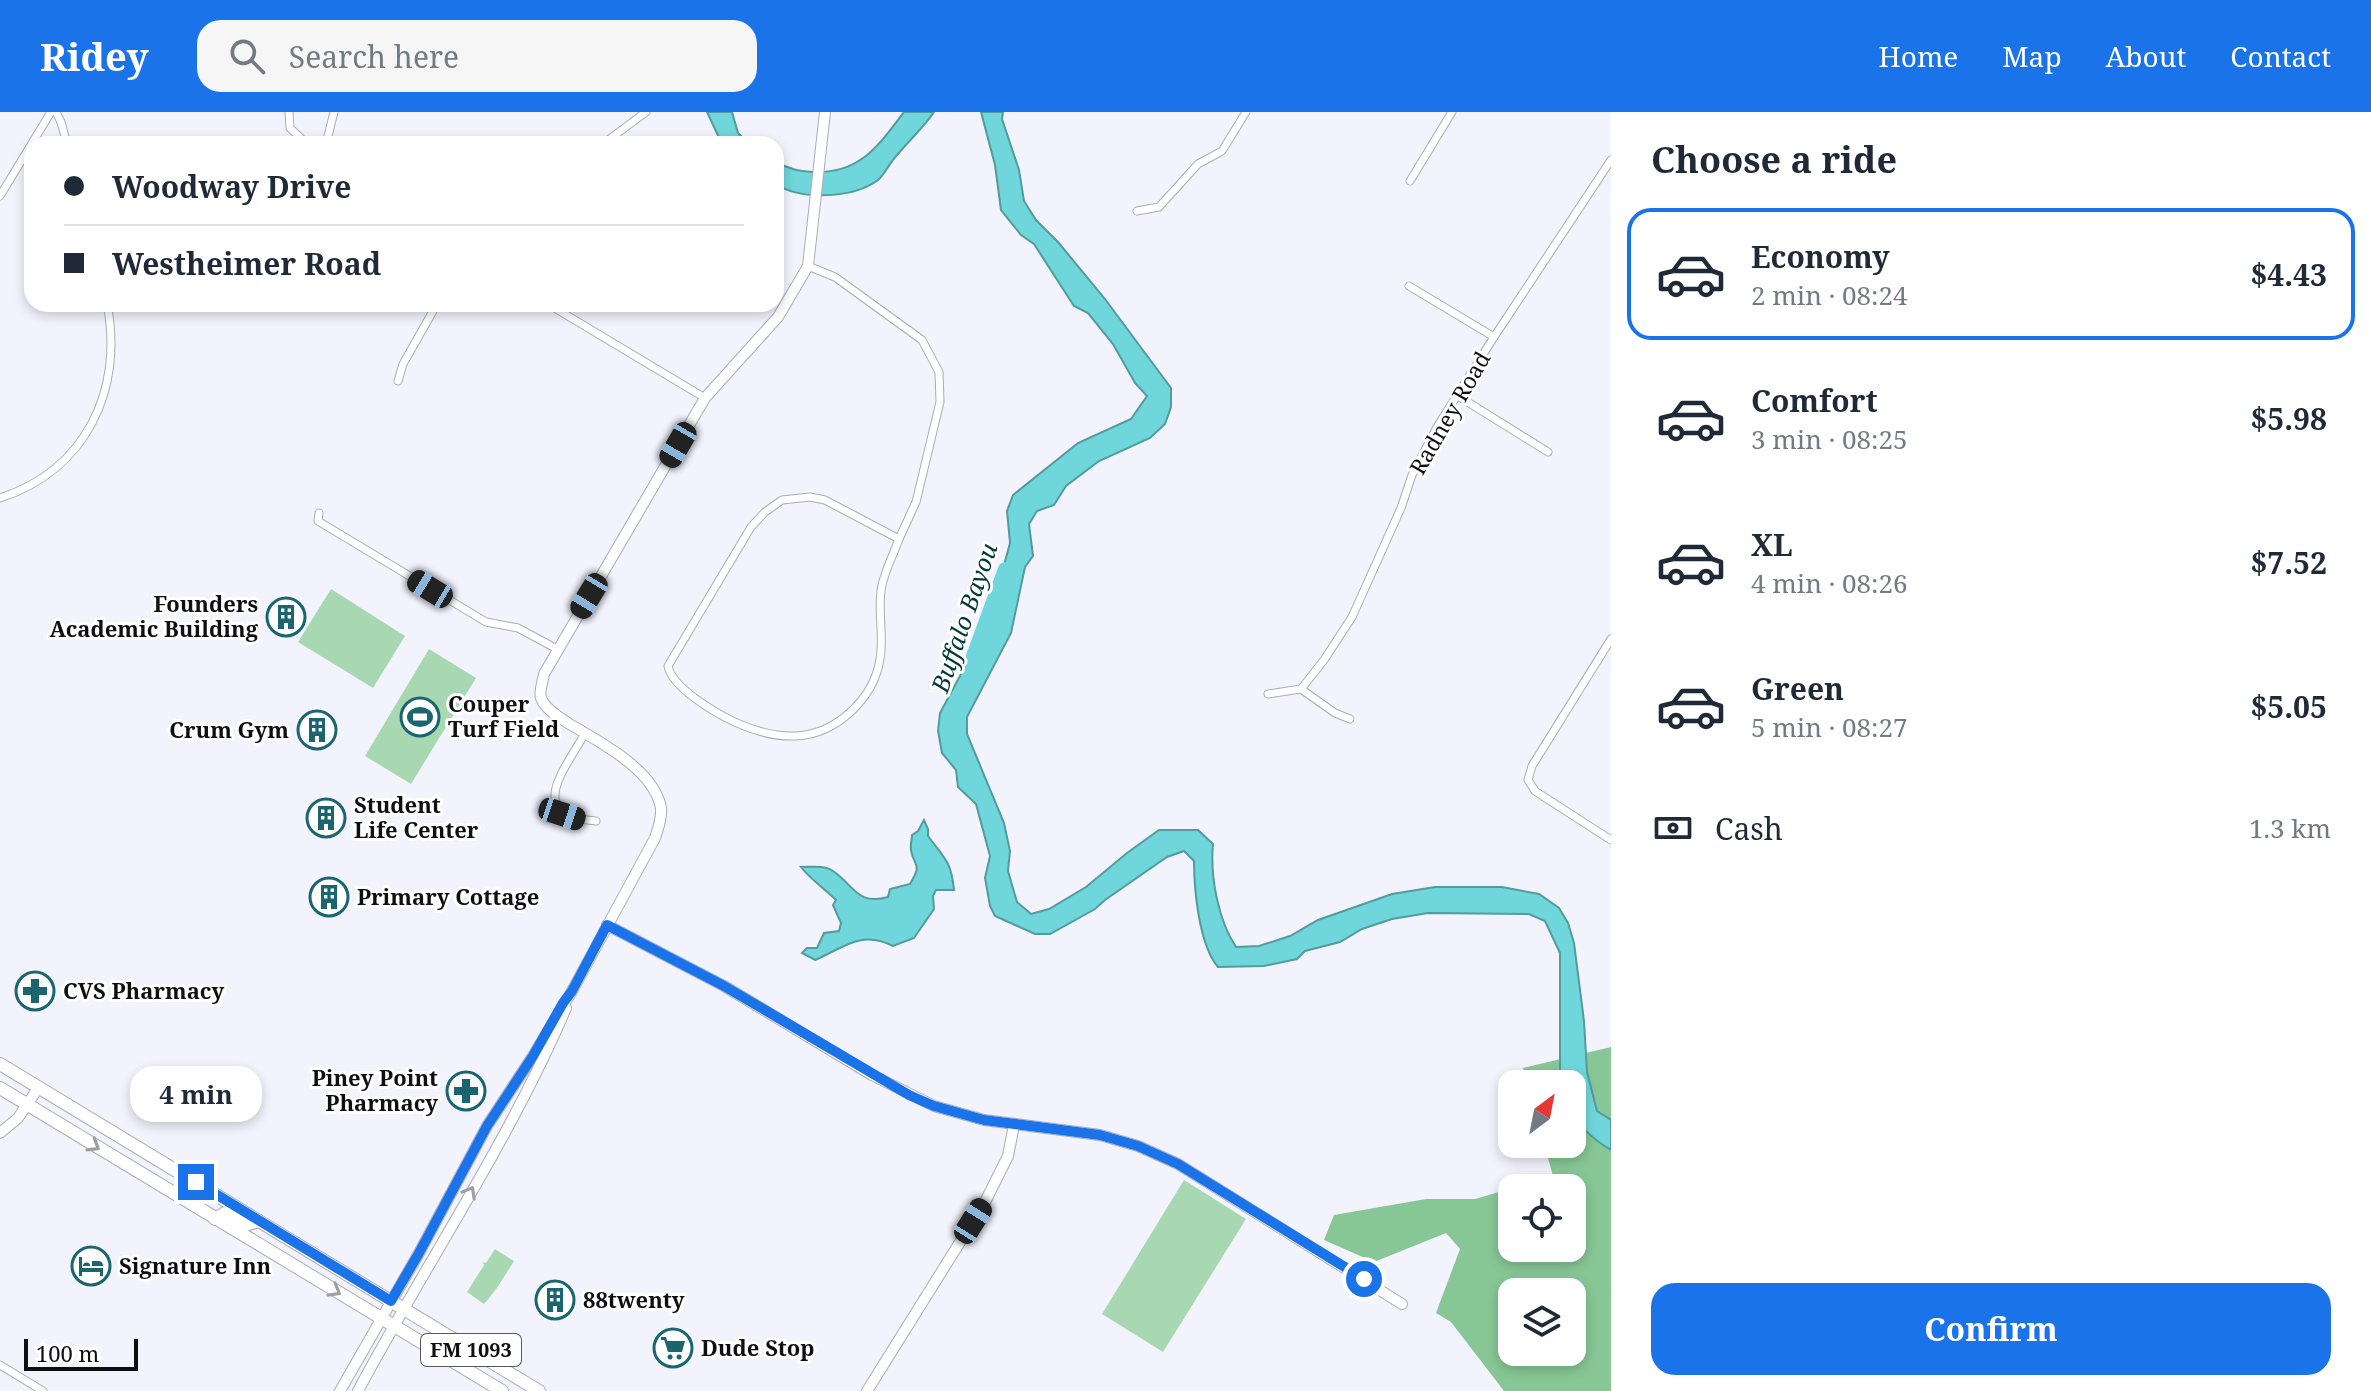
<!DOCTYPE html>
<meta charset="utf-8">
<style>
:root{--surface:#fff;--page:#f6f6f7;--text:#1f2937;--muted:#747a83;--line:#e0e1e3;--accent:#1a73e8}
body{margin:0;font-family:"Noto Serif",serif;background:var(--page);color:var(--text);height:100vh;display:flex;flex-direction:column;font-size:30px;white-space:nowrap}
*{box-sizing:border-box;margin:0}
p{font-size:26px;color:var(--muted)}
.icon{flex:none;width:44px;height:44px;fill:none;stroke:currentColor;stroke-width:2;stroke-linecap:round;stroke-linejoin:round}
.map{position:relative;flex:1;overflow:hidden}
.sheet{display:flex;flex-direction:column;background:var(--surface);width:760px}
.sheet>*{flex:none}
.guide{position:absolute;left:24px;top:24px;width:760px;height:176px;border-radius:24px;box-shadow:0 4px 12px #0003;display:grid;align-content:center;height:176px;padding:0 40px;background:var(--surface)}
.needle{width:52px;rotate:32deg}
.fabs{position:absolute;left:1498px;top:958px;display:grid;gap:16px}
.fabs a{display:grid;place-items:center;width:88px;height:88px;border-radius:16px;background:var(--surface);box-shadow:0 4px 12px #0003;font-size:40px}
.scale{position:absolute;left:24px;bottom:20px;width:114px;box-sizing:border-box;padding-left:8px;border:4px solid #0f0f12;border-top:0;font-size:22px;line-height:28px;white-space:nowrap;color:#0f0f12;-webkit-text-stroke:6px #fff;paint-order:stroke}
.end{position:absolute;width:36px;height:36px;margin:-18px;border:10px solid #1a73e8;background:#fff;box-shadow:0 0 0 4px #fff}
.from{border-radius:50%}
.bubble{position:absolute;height:56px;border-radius:24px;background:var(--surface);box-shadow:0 4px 12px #0003;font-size:26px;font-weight:700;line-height:56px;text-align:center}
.car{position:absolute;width:24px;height:48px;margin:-24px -12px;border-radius:10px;box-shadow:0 0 6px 2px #0007;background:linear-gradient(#222 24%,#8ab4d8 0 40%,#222 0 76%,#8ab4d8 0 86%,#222 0)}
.guide b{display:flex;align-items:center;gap:28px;height:76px;font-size:30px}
.guide b+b{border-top:2px solid var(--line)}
.guide i{width:20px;height:20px;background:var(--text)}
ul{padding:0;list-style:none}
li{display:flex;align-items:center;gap:24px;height:132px;margin:0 16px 12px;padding:0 24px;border:4px solid transparent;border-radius:24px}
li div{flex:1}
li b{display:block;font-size:30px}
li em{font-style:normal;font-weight:700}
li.on{border-color:var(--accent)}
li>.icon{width:72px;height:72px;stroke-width:1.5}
h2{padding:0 40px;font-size:36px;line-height:96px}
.pay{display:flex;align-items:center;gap:20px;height:88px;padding:0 40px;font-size:30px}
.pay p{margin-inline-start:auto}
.action{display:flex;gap:16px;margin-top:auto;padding:16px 40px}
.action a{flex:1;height:92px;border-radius:24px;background:var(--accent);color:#fff;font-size:32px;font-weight:700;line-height:92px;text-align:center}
header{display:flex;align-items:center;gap:48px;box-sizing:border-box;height:112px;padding:0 40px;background:var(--accent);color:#fff}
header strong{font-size:38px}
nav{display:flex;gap:44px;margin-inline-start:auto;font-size:28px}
.search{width:560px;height:72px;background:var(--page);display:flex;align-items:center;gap:20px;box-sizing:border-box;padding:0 28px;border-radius:24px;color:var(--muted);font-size:30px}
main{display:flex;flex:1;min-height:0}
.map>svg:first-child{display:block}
</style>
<header>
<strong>Ridey</strong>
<div class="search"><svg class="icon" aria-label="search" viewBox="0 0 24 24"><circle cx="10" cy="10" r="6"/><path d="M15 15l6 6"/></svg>Search here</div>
<nav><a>Home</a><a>Map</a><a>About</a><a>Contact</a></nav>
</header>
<main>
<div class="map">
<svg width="1611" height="1279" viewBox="0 0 1611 1279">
<rect width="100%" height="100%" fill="#f3f3fe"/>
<g fill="#a8d8b2">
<path d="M331 477 405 524 373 576 298 530Z"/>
<path d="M429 537 476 566 411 672 365 644Z"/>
<path d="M1184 1068 1246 1107 1163 1240 1102 1202Z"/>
<path d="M495 1137 514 1149C504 1165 496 1179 484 1192L467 1180 484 1153 483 1150 486 1151Z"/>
</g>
<path fill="#87c796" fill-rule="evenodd" d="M1611 935V1279H1504L1451 1210 1436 1201 1460 1137 1446 1121 1374 1150 1324 1128 1334 1103 1426 1087H1475L1553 1064 1544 1032H1572V972H1527L1523 956ZM1512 1076H1572V1136H1512ZM1512 1180H1572V1240H1512Z"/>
<g fill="#6fd7db" stroke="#529b9f" stroke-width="2">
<path d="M707 0H732L738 21 749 32H722Z"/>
<path d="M904 0H934C922 18 906 31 893 48 888 54 884 63 878 68 854 86 801 89 776 72V50C789 57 798 59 813 60 860 62 878 34 904 0Z"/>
<path d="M981 0H1003L1002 7 1019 58 1024 89 1036 108 1058 130 1105 187 1171 276V295L1165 312 1150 326 1099 349 1066 374 1054 393 1037 399 1029 412 1033 444 1025 455 1011 521 967 605V622L1004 711 1010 739 1008 759 1017 790 1031 802 1049 797 1086 775 1127 741 1159 718H1198L1213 732C1210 764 1218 808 1236 835L1259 834 1290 824 1318 808 1392 782 1435 775H1502L1539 782 1559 796 1568 811 1574 831 1584 909 1587 960 1597 999 1611 1008V1038C1596 1029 1579 1016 1573 999 1570 991 1572 981 1572 972H1563L1560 963V841L1545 809 1529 802 1428 801 1392 807 1362 817 1340 830 1305 839 1297 847 1264 854 1218 855C1199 833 1194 777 1194 749L1184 739 1167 745 1105 788 1095 797 1050 822H1035L995 804 990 794 985 766 990 744 976 692 958 675 956 658 942 641 938 619 940 601 988 512 1010 431 1007 399 1013 383 1078 331 1131 307 1147 284 1135 271 1113 232 1088 201 1074 194 1034 132 1021 123 1001 98 995 53Z"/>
<path d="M924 708 928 717V724C944 746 951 748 954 778H936L933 784 934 797 914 826 893 834C861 818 845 835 815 848L802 841 807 836H817L824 821 839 819 841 811 833 793 836 788C824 776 811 768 801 755 810 755 825 753 833 759 854 773 857 794 888 785L890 777 910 772C923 750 914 756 911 738 910 733 912 728 912 723L918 719Z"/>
</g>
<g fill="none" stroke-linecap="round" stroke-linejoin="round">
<path stroke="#6fd7db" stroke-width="14" d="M972 547 1005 457"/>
<defs>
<g id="street">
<path d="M56 0 61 10 67 32"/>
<path d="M289 0 290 16 307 32"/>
<path d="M326 32 334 0"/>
<path d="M603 32 646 0"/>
<path d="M1410 69 1452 0"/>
<path d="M0 84 51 0"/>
<path d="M1137 99 1159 95 1198 52 1222 39 1246 0"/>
<path d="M808 154 835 165 922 228 939 260 940 290 916 390 899 427"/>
<path d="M1409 174 1494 225"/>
<path d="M548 192 705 286"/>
<path d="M398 269 403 252 437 192"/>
<path d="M1458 284 1548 340"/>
<path d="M810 385 825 388 899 427C893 444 883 462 881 479 878 501 884 526 880 547 874 586 837 622 796 624 776 625 755 619 737 611 717 602 672 576 668 554L751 415 765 400 782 388Z"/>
<path d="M0 386C86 358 124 278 107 192"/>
<path d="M319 401 318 409 486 510 518 516 557 537"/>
<path d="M1611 527 1532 654 1528 668 1535 679 1611 728"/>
<path d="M1301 577 1335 601 1350 607"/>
<path d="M1268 582 1301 577 1324 548 1352 505 1401 396 1412 363 1437 315 1494 225 1611 48"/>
<path d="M585 621C564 659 524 704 596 709"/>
<path d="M0 1253 43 1279"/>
</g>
<g id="secondary">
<path d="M607 813 724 874 872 963 934 994 984 1008 1100 1023 1138 1034 1178 1052 1402 1192"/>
<path d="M0 1021 18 1006 39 975"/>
<path d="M340 1279 419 1141 487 1014 533 944 572 879 655 726C658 717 662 707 661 696 654 657 599 630 568 611 559 605 545 597 541 586 539 579 543 569 544 562L705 286 778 205 808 154 825 0"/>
<path d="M358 1279C426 1151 509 1030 566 896"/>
<path d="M867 1279 985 1090 1008 1044 1014 1013"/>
</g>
<g id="primary">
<path d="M0 952 539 1279"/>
<path d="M0 976 502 1279"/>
<path d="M215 1107 225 1101 245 1113 259 1109"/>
</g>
</defs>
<use href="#street" stroke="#abacb5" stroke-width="9"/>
<use href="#secondary" stroke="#abacb5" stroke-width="12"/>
<use href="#primary" stroke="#abacb5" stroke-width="14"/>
<use href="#street" stroke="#fff" stroke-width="7"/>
<use href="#secondary" stroke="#fff" stroke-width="10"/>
<use href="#primary" stroke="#fff" stroke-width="12"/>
</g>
<defs><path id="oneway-chevron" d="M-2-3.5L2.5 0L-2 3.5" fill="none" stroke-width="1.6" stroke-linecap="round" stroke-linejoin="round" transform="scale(2)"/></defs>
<g stroke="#9f9fa0">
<use href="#oneway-chevron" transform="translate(94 1034) rotate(31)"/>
<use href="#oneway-chevron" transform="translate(470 1080) rotate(-61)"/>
<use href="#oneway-chevron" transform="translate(335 1179) rotate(30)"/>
</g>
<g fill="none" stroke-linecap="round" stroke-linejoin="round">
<path stroke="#1a73e8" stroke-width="10" d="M196 1070 391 1189 419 1141 487 1014 533 944 563 891 572 879 607 813 724 874 909 983 934 994 984 1008 1100 1023 1138 1034 1178 1052 1364 1167"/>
</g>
<defs>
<symbol id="building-ring" viewBox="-11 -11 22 22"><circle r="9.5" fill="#fff" stroke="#1b6571" stroke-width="1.5"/><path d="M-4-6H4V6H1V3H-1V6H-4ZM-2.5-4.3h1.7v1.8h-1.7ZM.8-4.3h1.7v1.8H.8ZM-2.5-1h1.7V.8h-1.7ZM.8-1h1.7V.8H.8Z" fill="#1b6571"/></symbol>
<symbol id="stadium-ring" viewBox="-11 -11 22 22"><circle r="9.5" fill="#fff" stroke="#1b6571" stroke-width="1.5"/><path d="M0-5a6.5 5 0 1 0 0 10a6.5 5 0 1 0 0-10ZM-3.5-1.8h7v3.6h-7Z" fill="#1b6571"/></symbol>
<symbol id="pharmacy-ring" viewBox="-11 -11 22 22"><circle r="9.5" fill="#fff" stroke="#1b6571" stroke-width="1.5"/><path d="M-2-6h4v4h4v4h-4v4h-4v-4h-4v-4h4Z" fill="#1b6571"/></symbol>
<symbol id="hotel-ring" viewBox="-11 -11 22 22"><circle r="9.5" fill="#fff" stroke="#1b6571" stroke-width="1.5"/><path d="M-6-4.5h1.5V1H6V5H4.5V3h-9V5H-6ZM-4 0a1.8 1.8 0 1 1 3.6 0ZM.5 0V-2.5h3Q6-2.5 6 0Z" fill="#1b6571"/></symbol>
<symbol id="supermarket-ring" viewBox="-11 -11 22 22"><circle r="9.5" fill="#fff" stroke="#1b6571" stroke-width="1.5"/><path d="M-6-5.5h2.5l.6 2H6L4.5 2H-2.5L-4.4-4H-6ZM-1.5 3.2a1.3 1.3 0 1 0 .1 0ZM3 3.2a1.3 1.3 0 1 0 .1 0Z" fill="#1b6571"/></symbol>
</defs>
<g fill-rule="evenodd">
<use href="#building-ring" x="264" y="483" width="44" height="44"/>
<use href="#stadium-ring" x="398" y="583" width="44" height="44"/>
<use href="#building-ring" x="295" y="596" width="44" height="44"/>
<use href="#building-ring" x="304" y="684" width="44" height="44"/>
<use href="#building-ring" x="307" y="763" width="44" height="44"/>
<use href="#pharmacy-ring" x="13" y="857" width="44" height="44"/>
<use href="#pharmacy-ring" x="444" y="957" width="44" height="44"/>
<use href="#hotel-ring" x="69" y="1132" width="44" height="44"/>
<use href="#building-ring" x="533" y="1166" width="44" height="44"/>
<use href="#supermarket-ring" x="651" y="1214" width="44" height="44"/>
</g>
<g text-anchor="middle" stroke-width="6" stroke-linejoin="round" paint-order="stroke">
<rect fill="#fff" stroke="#575759" stroke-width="2" x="421" y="1222" width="100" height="32" rx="6"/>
<g font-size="20" font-weight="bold" fill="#0f0f12">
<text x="471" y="1245">FM 1093</text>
</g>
<g font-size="22" fill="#0f0f12" stroke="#fff">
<text transform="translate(1450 301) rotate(-60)" y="8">Radney Road</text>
</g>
<g font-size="22" font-weight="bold" fill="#0f0f12" stroke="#fff" text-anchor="start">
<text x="258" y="500" text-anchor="end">Founders<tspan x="258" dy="25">Academic Building</tspan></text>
<text x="448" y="600">Couper<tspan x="448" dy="25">Turf Field</tspan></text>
<text x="289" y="626" text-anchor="end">Crum Gym</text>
<text x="354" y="701">Student<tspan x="354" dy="25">Life Center</tspan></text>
<text x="357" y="793">Primary Cottage</text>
<text x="63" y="887">CVS Pharmacy</text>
<text x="438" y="974" text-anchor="end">Piney Point<tspan x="438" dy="25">Pharmacy</tspan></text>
<text x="119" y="1162">Signature Inn</text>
<text x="583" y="1196">88twenty</text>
<text x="701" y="1244">Dude Stop</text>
</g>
<g font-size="24" font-style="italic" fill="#03383a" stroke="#fff">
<text transform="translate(965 506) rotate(-71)" y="8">Buffalo Bayou</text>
</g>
</g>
</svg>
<div class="fabs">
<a><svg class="needle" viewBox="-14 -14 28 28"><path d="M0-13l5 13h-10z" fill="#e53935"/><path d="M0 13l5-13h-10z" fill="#747a83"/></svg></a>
<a><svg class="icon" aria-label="locate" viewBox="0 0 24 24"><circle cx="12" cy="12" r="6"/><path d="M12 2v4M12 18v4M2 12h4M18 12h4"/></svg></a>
<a><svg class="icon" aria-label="layers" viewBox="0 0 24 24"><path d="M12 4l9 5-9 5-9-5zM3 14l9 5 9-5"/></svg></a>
</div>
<div class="scale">100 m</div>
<i class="end from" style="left:1364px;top:1167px"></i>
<i class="end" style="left:196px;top:1070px"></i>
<div class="bubble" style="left:130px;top:954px;width:132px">4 min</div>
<i class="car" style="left:678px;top:333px;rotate:210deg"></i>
<i class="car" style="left:430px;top:477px;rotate:301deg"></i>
<i class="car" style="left:589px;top:484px;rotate:211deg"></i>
<i class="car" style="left:562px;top:702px;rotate:108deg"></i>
<i class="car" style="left:973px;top:1109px;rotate:32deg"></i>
<div class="guide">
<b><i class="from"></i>Woodway Drive</b>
<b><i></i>Westheimer Road</b>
</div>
</div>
<section class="sheet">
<h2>Choose a ride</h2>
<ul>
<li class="on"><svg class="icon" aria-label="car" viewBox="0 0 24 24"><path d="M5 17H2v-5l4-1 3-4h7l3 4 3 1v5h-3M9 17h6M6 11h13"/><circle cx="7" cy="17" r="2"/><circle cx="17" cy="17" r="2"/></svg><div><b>Economy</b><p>2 min · 08:24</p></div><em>$4.43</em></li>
<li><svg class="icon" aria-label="car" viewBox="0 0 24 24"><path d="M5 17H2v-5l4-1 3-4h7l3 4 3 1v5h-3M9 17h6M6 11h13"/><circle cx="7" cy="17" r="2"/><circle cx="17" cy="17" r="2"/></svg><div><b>Comfort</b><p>3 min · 08:25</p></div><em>$5.98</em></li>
<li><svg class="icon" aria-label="car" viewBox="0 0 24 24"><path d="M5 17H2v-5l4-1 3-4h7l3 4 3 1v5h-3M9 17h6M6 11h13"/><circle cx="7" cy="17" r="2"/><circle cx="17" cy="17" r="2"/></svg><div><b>XL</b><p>4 min · 08:26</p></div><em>$7.52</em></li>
<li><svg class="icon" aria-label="car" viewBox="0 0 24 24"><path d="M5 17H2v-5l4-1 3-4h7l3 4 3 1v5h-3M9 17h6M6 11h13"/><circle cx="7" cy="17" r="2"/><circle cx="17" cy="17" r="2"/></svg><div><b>Green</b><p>5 min · 08:27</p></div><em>$5.05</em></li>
</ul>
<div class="pay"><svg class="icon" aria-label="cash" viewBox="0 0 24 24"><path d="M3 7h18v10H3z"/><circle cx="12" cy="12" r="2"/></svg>Cash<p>1.3 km</p></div>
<div class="action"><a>Confirm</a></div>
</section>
</main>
